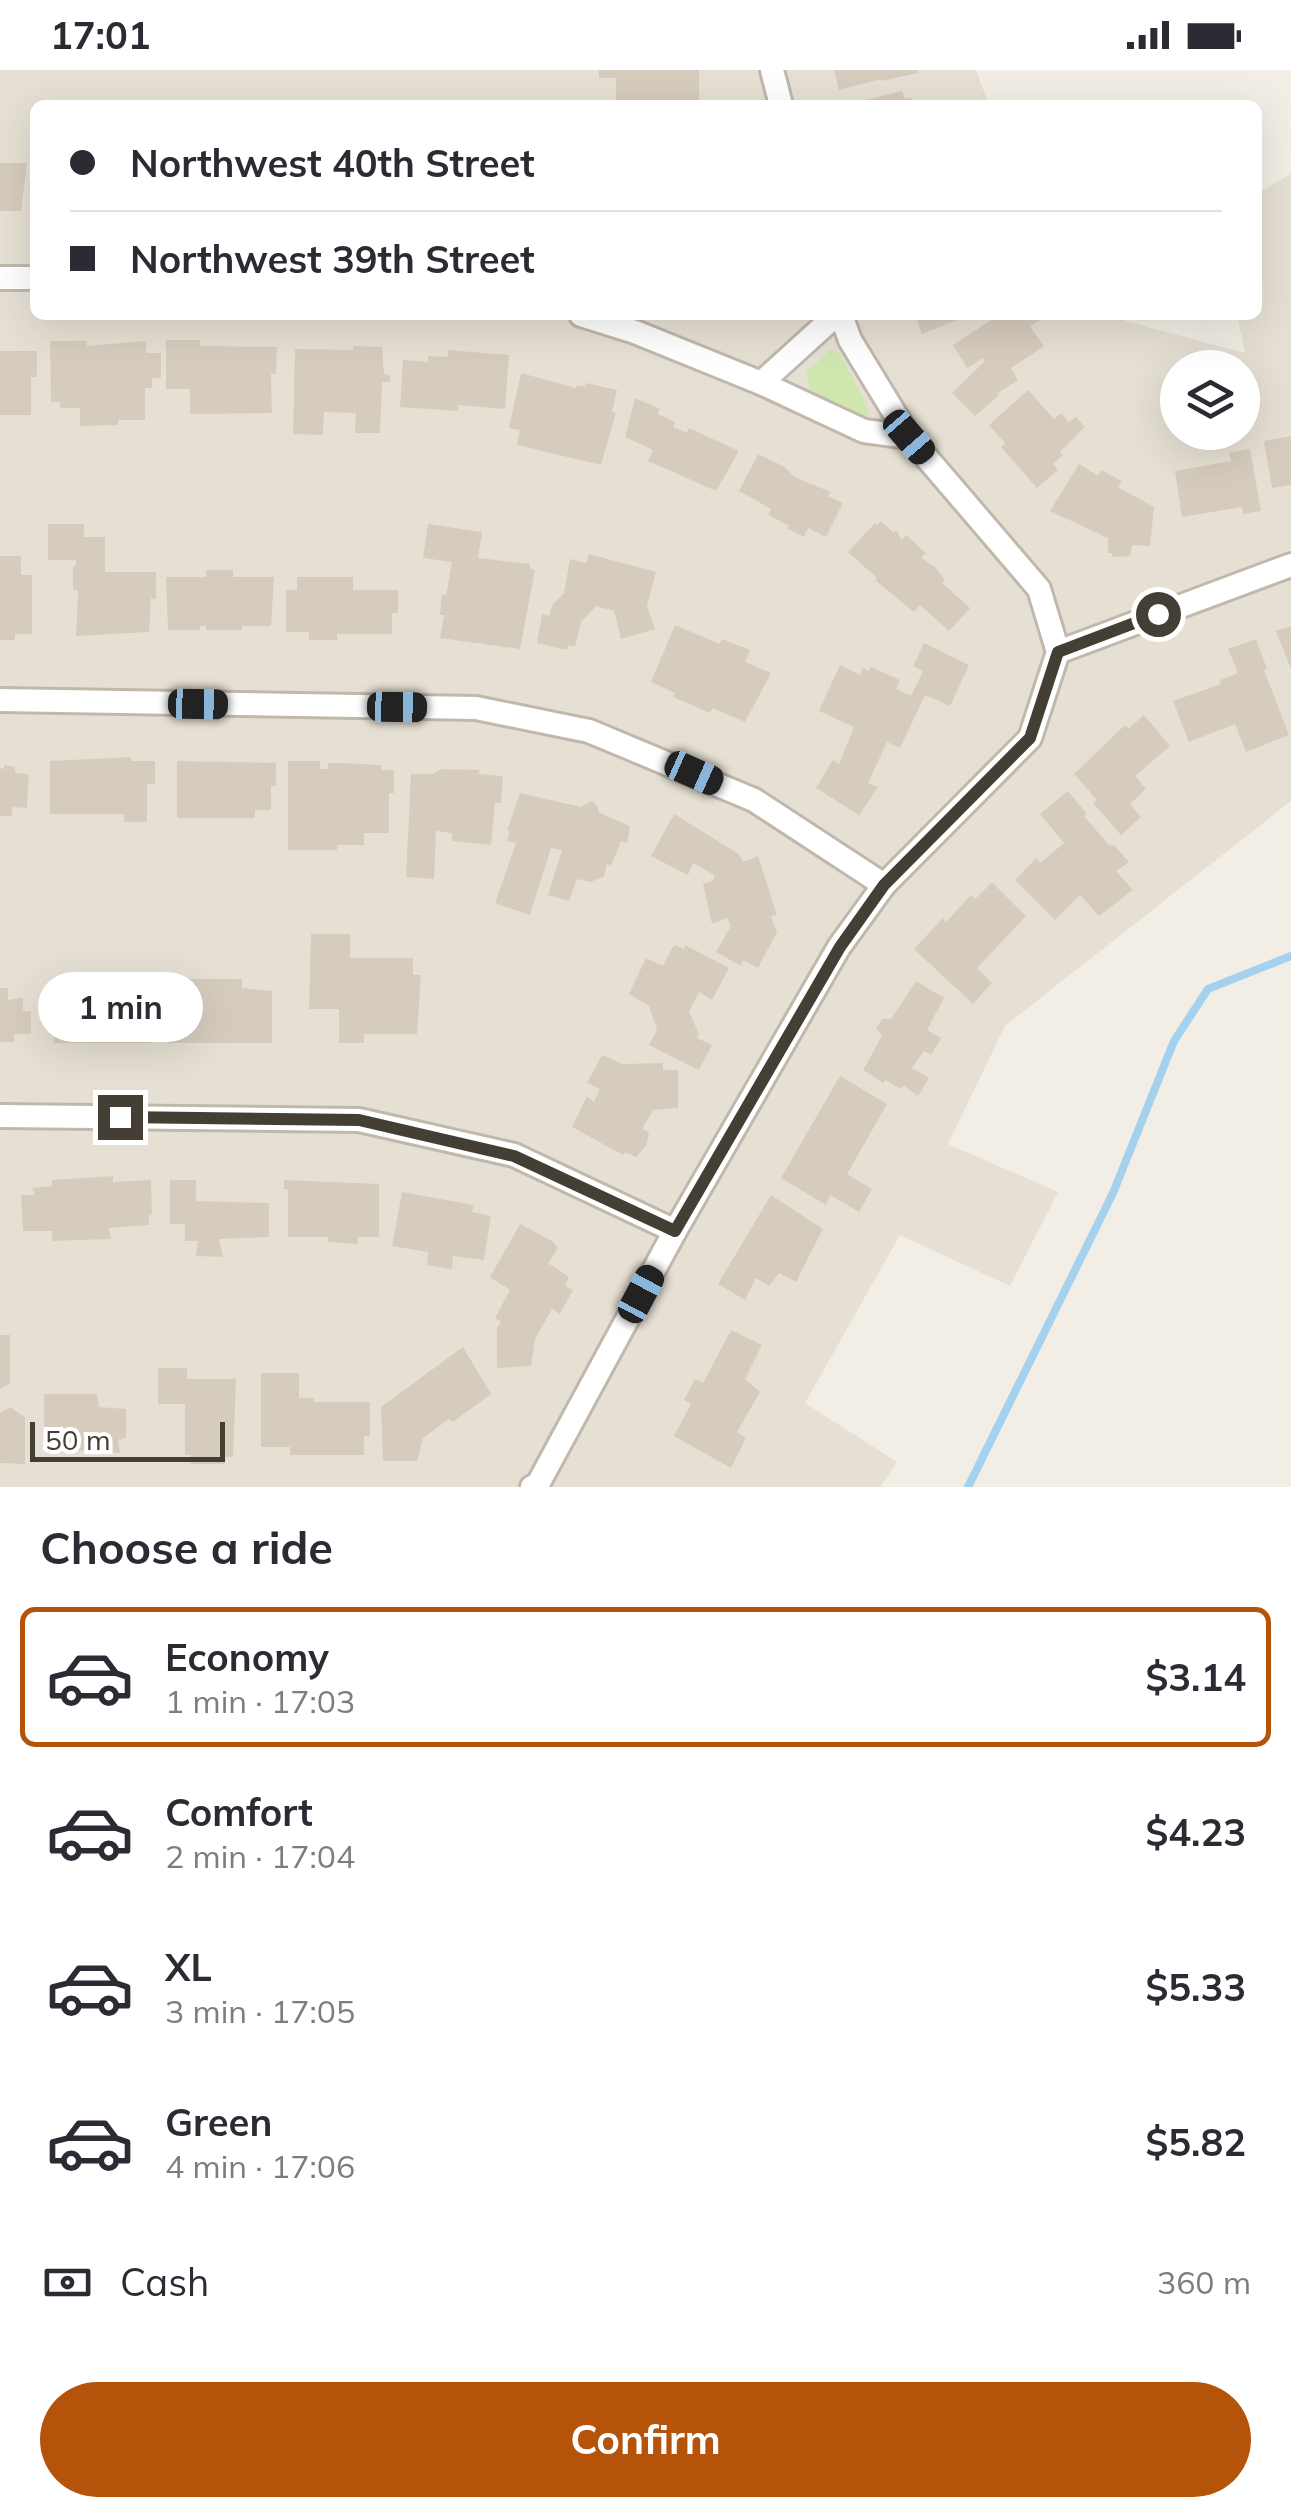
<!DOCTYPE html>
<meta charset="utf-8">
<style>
:root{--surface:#fff;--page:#f2f2f3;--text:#2b2b33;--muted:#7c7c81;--line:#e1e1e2;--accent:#b45309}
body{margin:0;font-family:Mulish,sans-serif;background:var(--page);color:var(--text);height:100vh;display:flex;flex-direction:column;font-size:38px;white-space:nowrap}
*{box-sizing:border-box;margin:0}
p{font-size:32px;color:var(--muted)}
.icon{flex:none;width:55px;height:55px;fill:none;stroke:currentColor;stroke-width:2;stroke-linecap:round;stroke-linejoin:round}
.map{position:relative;height:1417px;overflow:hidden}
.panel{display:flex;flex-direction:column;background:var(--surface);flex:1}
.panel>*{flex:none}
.banner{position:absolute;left:30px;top:30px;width:1232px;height:220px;border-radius:15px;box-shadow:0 10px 40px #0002;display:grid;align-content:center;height:220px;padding:0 40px;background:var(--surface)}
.buttons{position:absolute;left:1160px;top:280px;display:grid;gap:20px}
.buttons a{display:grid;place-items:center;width:100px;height:100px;border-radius:50%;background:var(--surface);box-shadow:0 10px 40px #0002;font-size:50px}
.scale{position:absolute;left:30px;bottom:25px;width:195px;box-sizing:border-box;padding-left:10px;border:5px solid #453e35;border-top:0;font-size:28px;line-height:35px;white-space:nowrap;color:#453e35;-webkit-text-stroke:8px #fff;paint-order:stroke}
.end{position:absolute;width:45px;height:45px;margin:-22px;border:12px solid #453e35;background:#fff;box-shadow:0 0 0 5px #fff}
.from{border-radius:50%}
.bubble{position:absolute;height:70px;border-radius:35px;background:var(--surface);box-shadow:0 10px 40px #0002;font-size:32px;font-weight:700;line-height:70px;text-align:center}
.car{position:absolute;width:30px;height:60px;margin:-30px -15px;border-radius:12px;box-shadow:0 0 8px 2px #0007;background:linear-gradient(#222 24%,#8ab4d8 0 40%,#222 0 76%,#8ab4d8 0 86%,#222 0)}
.banner b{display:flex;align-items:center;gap:35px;height:95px;font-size:38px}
.banner b+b{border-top:2px solid var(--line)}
.banner i{width:25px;height:25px;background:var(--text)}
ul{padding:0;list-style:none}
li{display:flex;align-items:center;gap:30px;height:140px;margin:0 20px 15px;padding:0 20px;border:5px solid transparent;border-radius:15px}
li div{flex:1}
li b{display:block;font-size:38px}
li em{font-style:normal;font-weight:700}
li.current{border-color:var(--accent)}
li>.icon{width:90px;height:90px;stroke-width:1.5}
h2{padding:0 40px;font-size:45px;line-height:120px}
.pay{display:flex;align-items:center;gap:25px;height:110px;padding:0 40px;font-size:38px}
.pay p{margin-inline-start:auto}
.cta{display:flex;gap:20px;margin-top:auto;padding:20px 40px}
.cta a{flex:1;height:115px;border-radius:60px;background:var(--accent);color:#fff;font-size:40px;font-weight:700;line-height:115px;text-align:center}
.status{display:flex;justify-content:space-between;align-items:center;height:70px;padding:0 50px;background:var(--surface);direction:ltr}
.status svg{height:28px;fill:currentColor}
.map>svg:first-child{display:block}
</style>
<div class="status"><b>17:01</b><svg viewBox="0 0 49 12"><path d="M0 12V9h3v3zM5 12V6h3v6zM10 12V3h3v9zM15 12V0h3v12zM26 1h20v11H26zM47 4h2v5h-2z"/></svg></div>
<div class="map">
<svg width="1291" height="1417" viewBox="0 0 1291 1417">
<rect width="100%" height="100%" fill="#f2eee5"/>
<path fill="#e6e0d4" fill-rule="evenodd" d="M0 0H976L989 35H35V245H1103L1245 283 1237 245H1258V123L1291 104V731L1005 956 948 1074 1058 1122 1010 1216 900 1165 805 1333 897 1392 880 1417H0ZM1178 298H1242V362H1178Z"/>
<path fill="#cfe6af" d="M830 280 839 282 870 342 863 347 810 320 806 303Z"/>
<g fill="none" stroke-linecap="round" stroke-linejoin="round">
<path stroke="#a3d1ee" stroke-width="8" d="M968 1417 1113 1123 1174 971 1208 919 1291 886"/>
</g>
<g fill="#d6ccbe">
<path d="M599 0H699V35H616V8H599Z"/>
<path d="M834 0H917L918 3 881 11V9L839 20Z"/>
<path d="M902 21 905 29 911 27 913 35H846Z"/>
<path d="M0 93H27L21 141H0Z"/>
<path d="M915 245H969L922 264Z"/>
<path d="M999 245H1042L1044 248 1030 256 1044 276 1011 298 1018 310 998 323 999 325 975 346 952 323 985 291 983 288 967 298 953 275Z"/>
<path d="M166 270H200V276L277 277 276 304H271L272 343 190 344V319H166Z"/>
<path d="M50 271H87V276L146 271V283H161V308H152V318H145V350H118V355L80 356V338H60V332H51Z"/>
<path d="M353 276 382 277 384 304 390 305V312H382L380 363H355L356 343 324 342 323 365 293 364 295 279 353 280Z"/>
<path d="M448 280 509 285 505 339 458 335V341L400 337 403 290 428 292V286L448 287Z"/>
<path d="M0 281H37V307H31V345H0Z"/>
<path d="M521 303 576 318 577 315 585 317 586 313 617 320 612 342 616 343 601 395 517 375 520 360 509 358Z"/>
<path d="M1028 320 1054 349 1061 343 1069 352 1076 347 1085 357 1060 382 1063 385 1053 394 1058 400 1037 418 1001 377 1005 373 989 355Z"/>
<path d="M635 328 660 339 657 344 675 352 673 357 687 363 689 358 739 381 716 421 648 391 653 380 625 367Z"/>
<path d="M1291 366V415L1272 418 1264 371Z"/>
<path d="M1250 379 1261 441 1243 444 1242 437 1182 447 1175 401 1231 391 1229 383Z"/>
<path d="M758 384 783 396 796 408 831 422 828 426 843 433 826 467 808 458 804 467 787 458 789 456 768 445 771 439 739 421Z"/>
<path d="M1079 394 1098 406 1101 400 1122 411 1118 417 1154 437 1150 476 1132 475 1130 486 1112 487V483H1108V468L1050 441Z"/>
<path d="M881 451 894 463 896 460 902 470 906 465 926 483 921 488 936 498 945 510 942 513 970 538 949 561 920 535 914 542 875 510 877 508 848 482 875 453 877 455Z"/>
<path d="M48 454H84V467H105V502H156V530L151 528 149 562 76 566 78 520H73V496H76V490H48Z"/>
<path d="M428 454 482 462 478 488 530 494V498L535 500 520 579 440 568 444 545H440L442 524 446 526 452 492 423 488Z"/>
<path d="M589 484 656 502 647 536 655 559 621 569 614 541 596 536 581 552 575 577 568 575 567 580 537 573 542 544 549 546 552 535 564 523 570 489 586 493Z"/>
<path d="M0 486H21V505H32V564H15V570H0Z"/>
<path d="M206 500H233V507H274L271 556H242V560H206V556H200V560H168L166 507H206Z"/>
<path d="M297 507H353V520H398V543H392V564H337V570H309V562H286V520H297Z"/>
<path d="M675 555 720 574 722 569 750 580 745 592 771 603 745 652 712 638 710 643 673 627 675 623 651 612Z"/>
<path d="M1291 556V599L1276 561Z"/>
<path d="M1256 569 1267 599 1264 600 1289 665 1246 682 1235 654 1189 672 1173 631 1221 614 1220 610 1238 603 1228 579Z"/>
<path d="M924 573 969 595 950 636 925 625 900 678 887 672 868 713 878 717 859 745 816 718 833 690 839 694 854 657 819 641 840 595 860 605 863 598 869 601 871 597 900 610 896 619 911 626 923 601 913 596Z"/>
<path d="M1144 645 1170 676 1135 706 1146 719 1130 734 1141 747 1121 765 1093 733 1097 730 1074 704 1125 655 1129 658Z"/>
<path d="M131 687V691H155V714H147V752H124V744H50V691Z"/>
<path d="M177 691 276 693V716H271V740H255V748H177Z"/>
<path d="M288 691H320V699H328V693H343L381 695V700H394V723H389V763H364V775H337V780H288Z"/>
<path d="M4 695 15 697V703L29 704 27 738 12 737V746H0V698L4 699Z"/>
<path d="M442 699 480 700 478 704 503 706 501 733H495L491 775 452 771V763L436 761 434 809 406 807 411 704H432Z"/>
<path d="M1068 721 1087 744 1084 746 1110 776 1114 775 1129 792 1116 801 1133 820 1099 846 1080 825 1055 850 1015 810 1036 788 1040 793 1064 773 1040 744Z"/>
<path d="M520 723 581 737 592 731 598 737V742L630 756 627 773 621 771 611 796 607 793 604 807 590 812 577 809 569 831 548 825 562 780 551 778 530 845 495 833 516 773 507 771 510 761H507Z"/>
<path d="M674 744 739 784 743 792 758 786 777 845 771 846 777 862 758 898 743 890 741 896 716 882 731 856 727 848 712 854 703 814 714 810V805L693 793 688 805 651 786Z"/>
<path d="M992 812 1026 846 977 898 992 913 973 934 914 879 943 848 946 852 971 825 975 829Z"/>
<path d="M311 864H350V888H413V905H421L417 964H364V973H339V939H309Z"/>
<path d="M674 875 684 879 685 875 729 898 712 930 699 922 689 941 699 964 697 968 712 975 699 1000 649 975 657 960 649 936 629 924 646 888 663 896Z"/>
<path d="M84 903H109V911H134V930H151V973H54V939H76V918H84Z"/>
<path d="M181 909H242V918L272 921V973H168L170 918H181Z"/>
<path d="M916 911 944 928 927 960 941 968 931 985 924 981 912 998 929 1008 918 1026 903 1015 901 1019 886 1010 883 1013 863 1000 882 966 876 958 883 949H891Z"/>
<path d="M0 918H8V930L23 928V941H31V964H14V972H0Z"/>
<path d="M602 985 623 994 663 993V1000H678V1038L653 1040 642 1059 649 1062 647 1074 636 1087 625 1082 623 1085 572 1057 587 1026 594 1032 600 1019 587 1013Z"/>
<path d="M840 1006 887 1034 847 1104 872 1119 859 1142 830 1125 826 1135 781 1108Z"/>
<path d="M113 1106V1112L151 1110 152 1144H149V1155L109 1158 111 1169 52 1171V1161H23L21 1125H35L32 1118 52 1116V1110Z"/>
<path d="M170 1110H196V1131L269 1133V1167L219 1169 223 1187 196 1186 198 1171H185V1154H170Z"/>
<path d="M284 1110 379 1114V1167H358V1174L328 1172V1167H288V1119H284Z"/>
<path d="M402 1122 474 1135 472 1142 491 1146 484 1190 453 1186 452 1199 427 1195 428 1182 392 1176Z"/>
<path d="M771 1125 823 1159 796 1212 779 1203 769 1216 756 1208 745 1230 718 1214Z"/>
<path d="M520 1154 552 1171 558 1178 548 1193 569 1207 565 1216 573 1220 560 1244 552 1239 535 1269 531 1296 497 1298V1258L501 1252 495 1248 510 1220 490 1207Z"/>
<path d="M731 1260 762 1275 745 1309 760 1322 737 1362 746 1368 731 1398 674 1366 691 1334 684 1330 695 1309 703 1313Z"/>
<path d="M0 1265H10V1313L0 1319Z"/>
<path d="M463 1277 491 1324 453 1352 449 1349 423 1368 417 1391H383L381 1337Z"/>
<path d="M158 1298H187V1309H236L233 1387H225V1394H191V1385H185V1334H158Z"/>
<path d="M261 1303H299V1328H314V1332H370V1366H364V1385H290V1377H261Z"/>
<path d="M44 1324H97L99 1337 126 1339V1368L118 1370 120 1383 54 1379V1358H44Z"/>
<path d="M10 1337 25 1347V1394L0 1393V1343Z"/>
</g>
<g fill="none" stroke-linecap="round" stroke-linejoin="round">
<defs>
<g id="minor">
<path d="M772 0 781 35"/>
<path d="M0 208H35"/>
<path d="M581 245 635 262 761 313 864 361 909 367"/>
<path d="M761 313 836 245"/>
<path d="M1058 582 1291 495"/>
<path d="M0 630 476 638 589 661 754 730 884 815"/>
<path d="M0 1046 359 1050 514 1085 675 1161"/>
<path d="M532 1417 538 1414 675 1161 839 877 884 815 1030 668 1058 582 1039 519 909 367 850 270 841 245"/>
</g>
</defs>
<use href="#minor" stroke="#c0b8ab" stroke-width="28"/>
<use href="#minor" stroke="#fff" stroke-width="22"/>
</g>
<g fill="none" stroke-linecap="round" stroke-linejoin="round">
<path stroke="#453e35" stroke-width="12" d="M120 1047 359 1050 514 1086 675 1161 840 877 884 815 1030 668 1058 582 1158 544"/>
</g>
</svg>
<div class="buttons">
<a><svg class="icon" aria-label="layers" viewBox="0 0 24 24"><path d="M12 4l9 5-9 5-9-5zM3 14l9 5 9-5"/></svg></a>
</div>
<div class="scale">50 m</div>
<i class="end from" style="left:1158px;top:544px"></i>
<i class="end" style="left:120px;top:1047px"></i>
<div class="bubble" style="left:38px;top:902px;width:165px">1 min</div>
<i class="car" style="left:909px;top:367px;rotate:139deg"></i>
<i class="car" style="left:198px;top:634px;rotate:91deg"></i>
<i class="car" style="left:397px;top:637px;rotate:91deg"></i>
<i class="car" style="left:694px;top:703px;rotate:114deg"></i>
<i class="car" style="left:641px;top:1224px;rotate:28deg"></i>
<div class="banner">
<b><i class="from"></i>Northwest 40th Street</b>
<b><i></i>Northwest 39th Street</b>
</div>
</div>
<section class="panel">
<h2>Choose a ride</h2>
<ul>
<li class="current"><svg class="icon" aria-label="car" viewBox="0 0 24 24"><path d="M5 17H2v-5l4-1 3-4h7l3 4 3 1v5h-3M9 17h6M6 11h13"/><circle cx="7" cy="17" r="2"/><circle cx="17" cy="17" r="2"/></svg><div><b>Economy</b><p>1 min · 17:03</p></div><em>$3.14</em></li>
<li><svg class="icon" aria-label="car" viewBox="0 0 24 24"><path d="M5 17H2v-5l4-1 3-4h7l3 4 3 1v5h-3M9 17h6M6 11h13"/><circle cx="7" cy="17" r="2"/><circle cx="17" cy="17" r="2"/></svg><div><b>Comfort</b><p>2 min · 17:04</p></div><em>$4.23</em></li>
<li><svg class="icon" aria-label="car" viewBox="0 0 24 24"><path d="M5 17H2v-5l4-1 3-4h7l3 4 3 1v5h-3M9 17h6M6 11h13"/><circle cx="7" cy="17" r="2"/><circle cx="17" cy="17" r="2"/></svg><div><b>XL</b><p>3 min · 17:05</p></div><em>$5.33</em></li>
<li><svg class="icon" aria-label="car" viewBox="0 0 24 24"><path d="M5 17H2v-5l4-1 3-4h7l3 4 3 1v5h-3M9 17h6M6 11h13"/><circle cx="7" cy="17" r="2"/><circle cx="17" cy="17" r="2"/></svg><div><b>Green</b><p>4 min · 17:06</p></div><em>$5.82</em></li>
</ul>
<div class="pay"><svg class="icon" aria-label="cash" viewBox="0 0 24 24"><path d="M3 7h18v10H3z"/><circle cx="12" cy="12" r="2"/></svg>Cash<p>360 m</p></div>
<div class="cta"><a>Confirm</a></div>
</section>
